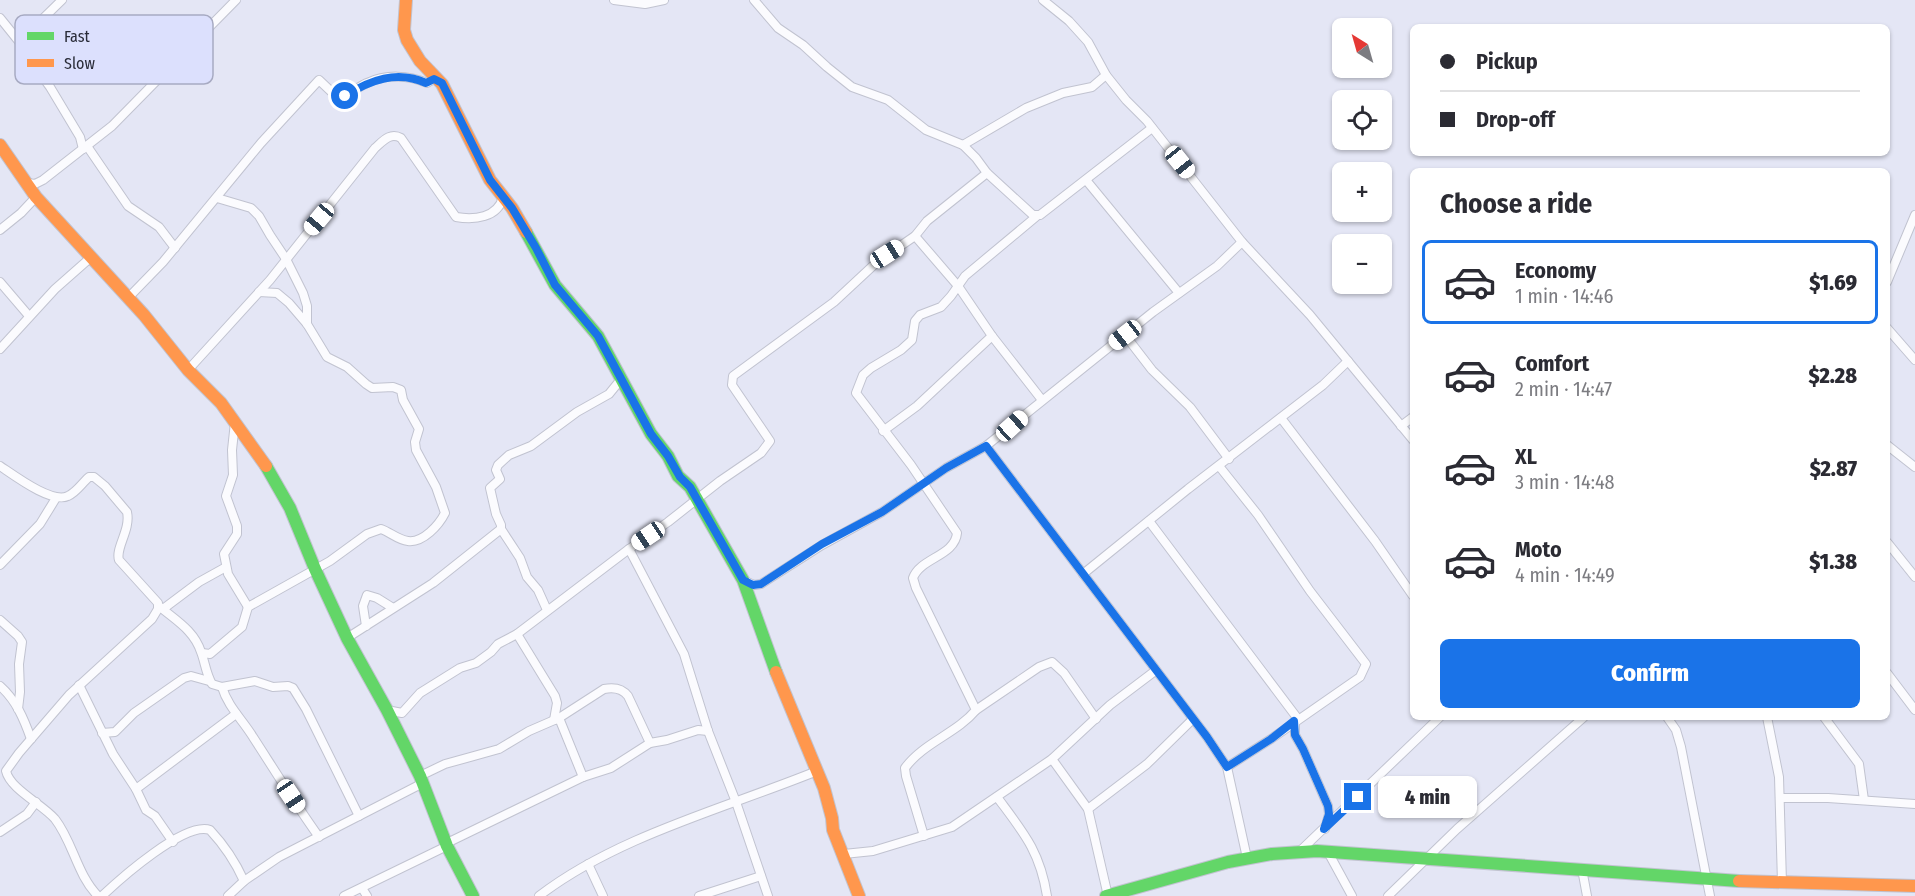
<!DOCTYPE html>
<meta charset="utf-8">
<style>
:root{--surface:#fff;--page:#f2f2f3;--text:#2b2b33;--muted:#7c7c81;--line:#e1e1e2;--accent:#1a73e8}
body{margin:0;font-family:"Fira Sans Condensed",sans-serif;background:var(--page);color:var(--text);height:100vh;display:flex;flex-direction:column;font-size:22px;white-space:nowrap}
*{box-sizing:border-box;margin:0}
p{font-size:20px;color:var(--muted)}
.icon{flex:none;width:33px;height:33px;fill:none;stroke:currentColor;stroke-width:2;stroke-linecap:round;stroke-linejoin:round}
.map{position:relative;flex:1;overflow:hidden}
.panel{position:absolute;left:1410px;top:168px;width:480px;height:552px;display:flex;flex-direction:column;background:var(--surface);border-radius:9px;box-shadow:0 2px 4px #0004}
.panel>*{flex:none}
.hud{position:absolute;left:1410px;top:24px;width:480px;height:132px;border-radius:9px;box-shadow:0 2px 4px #0004;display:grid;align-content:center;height:132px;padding:0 30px;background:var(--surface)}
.needle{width:39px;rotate:323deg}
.fabs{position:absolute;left:1332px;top:18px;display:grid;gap:12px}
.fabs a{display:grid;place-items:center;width:60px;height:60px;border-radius:9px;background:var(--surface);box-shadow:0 2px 4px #0004;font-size:30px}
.end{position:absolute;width:27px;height:27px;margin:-14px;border:8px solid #1a73e8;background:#fff;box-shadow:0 0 0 3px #fff}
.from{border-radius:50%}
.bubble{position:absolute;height:42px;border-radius:9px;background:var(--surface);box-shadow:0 2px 4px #0004;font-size:20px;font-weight:800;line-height:42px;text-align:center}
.car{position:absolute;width:18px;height:36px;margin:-18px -9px;border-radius:8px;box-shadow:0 0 4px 2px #0007;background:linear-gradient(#fff 24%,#345 0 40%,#fff 0 76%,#345 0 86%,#fff 0)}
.hud b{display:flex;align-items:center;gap:21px;height:57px;font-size:22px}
.hud b+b{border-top:2px solid var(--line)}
.hud i{width:15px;height:15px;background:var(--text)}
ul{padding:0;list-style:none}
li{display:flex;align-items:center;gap:18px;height:84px;margin:0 12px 9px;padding:0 18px;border:3px solid transparent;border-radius:9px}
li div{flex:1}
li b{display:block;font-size:22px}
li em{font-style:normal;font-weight:800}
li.on{border-color:var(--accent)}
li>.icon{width:54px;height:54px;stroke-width:1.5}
h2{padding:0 30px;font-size:27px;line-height:72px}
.primary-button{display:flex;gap:12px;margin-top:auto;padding:12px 30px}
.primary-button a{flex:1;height:69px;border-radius:9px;background:var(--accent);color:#fff;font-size:24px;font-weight:800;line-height:69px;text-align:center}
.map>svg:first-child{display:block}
</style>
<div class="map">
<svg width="1915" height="896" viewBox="0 0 1915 896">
<rect width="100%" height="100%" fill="#e4e6f5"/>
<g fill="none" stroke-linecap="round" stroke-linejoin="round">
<defs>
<g id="street">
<path d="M62 0 24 37 21 47 50 87 80 137 83 149"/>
<path d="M614 0 645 4 664 0"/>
<path d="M754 0 778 28 803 45 827 67 852 87 888 100 926 130 963 145 976 158 987 173 1033 215H1040L1152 128"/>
<path d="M1043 0 1069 21 1088 42 1106 75 1126 100 1147 121 1242 242 1310 315 1413 440"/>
<path d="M0 18 21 44"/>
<path d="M963 145 1026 108 1063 93 1092 87 1106 75"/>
<path d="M87 146 128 206 159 227 175 248"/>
<path d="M1086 180 1179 293"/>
<path d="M28 183 35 184 43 180 112 126 236 0"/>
<path d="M217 198 251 208 259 216 270 235 286 259 303 293 307 306V324"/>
<path d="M0 230 21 213 36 197"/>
<path d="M915 236 958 286 992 336 1042 400"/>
<path d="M0 282 29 316"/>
<path d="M1887 282 1915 215"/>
<path d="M128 298 163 262 261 143 319 80 338 98C349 96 357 87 367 83 386 74 408 75 427 83L434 79"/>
<path d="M1887 328 1915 360"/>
<path d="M1125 335 1152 370 1190 407 1229 459"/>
<path d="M0 349 55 289 89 259"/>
<path d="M188 370 270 280 375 148C383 141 390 132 401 138L456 217C474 220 498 218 503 197"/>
<path d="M1281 418 1375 541 1413 596"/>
<path d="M235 422 232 450 233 475 226 496 237 526V534L224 554 228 574 248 607"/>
<path d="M1401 426 1413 417"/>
<path d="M883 431 917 406 992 336"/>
<path d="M1887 445 1915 467"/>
<path d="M986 446 1207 737 1227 767 1247 858"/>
<path d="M0 466C15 476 52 504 68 496 77 492 82 483 89 477H94L105 486 127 512C131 530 115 548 119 560L158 603V609L152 619 69 695 19 753 6 771C10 789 42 804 55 819 73 842 77 875 98 896"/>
<path d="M1219 466 1258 515 1310 591 1366 664 1360 677 1271 739 1227 767"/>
<path d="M1149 521 1298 719"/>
<path d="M501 529 520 558 527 577 538 590 547 610"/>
<path d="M1887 542 1915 577"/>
<path d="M629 549 684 654 708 731 736 802 768 896"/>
<path d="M0 565 40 524 56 498"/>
<path d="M1083 574 1188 489 1323 385 1348 361"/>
<path d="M743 580 754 585 761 584 822 545 882 512 946 468 986 446 1153 312 1217 266 1242 242"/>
<path d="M159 606C175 620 194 630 201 652 205 662 206 674 212 684L222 687 255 681 273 687 288 686 293 688 306 709 359 816"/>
<path d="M163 609 199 582 226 567"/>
<path d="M0 620 18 636 22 642 19 664 20 692 18 709"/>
<path d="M366 626 363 606 367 595 377 598 393 608"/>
<path d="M517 634 555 696 557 703 554 720"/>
<path d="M347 638 433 583 501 529V525L496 514 490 488 500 479 496 470 498 465 509 455 531 446 577 412 609 394 622 378"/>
<path d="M202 653 210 654 242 627 248 607 330 561 367 534 381 529C390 532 398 540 408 541 423 543 439 525 445 513L436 487 416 450 415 442 419 429 403 400 401 390 393 387 372 388 366 384 347 367 327 357 307 324 289 303 277 293 259 292"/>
<path d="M1887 673 1915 710"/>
<path d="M79 685 113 754 136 789 146 810 155 816 173 842"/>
<path d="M0 686C16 700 24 719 31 739"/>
<path d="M222 687C228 707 242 719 253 737 275 771 296 805 319 837"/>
<path d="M387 710 402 713 420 693 460 668 476 663 491 652 498 644 517 634 629 549 668 522 720 481 761 453 770 441 732 385 733 376 834 302 877 262 915 236 927 221 987 173"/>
<path d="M976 710 1039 667 1052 662 1064 673 1096 719"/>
<path d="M1667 717 1676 730 1681 747 1710 896"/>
<path d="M1767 717 1779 777 1782 883"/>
<path d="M1824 717 1859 764 1864 800"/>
<path d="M559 718 583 777"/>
<path d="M1295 721V735L1303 749 1328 806 1329 814 1325 829"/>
<path d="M102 733 115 732 134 713 184 678 191 676 209 681"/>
<path d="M1052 759 1088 809 1108 896"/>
<path d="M420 776 445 764 499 749 529 731 559 718 604 689C614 687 622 688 628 696L650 743"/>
<path d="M136 789 236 714"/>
<path d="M997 797C1023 832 1040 851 1047 896"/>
<path d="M1780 798H1828L1915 804"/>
<path d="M1088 809 1147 764 1193 719"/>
<path d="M0 832 27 814 36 802"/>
<path d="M924 836 906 776 905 768C923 743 957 733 976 710L916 588 913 578C920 558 955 556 957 533L911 465 856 393 863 375 871 368 901 350 912 340 915 321 920 315 941 307 951 296 965 276 1037 216"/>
<path d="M447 843 583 777 611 768 650 743 667 740 698 730 708 731"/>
<path d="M1300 851 1440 717"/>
<path d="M1328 852 1352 896"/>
<path d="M844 854 873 851 952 827 1052 759 1110 705 1155 671"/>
<path d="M588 864 603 896"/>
<path d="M1582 869 1587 896"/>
<path d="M362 888 367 896"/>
<path d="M102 896C120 879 185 821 210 830 225 846 235 861 244 881"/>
<path d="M228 896 244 881 279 857 423 783"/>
<path d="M344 896 447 846"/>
<path d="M539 896C617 836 726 808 817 771"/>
<path d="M699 896 761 876"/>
<path d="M1388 896 1457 829 1584 717"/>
</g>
<g id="fast">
<path d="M526 232 555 285 598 336 651 434 668 456 678 476 690 487 743 580 776 672"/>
<path d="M266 466 290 508 315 569 347 638 387 710 420 776 447 846 473 896"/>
<path d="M1106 896 1228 862 1272 854 1317 851 1739 881"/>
</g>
<g id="slow">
<path d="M406 0 404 30 407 40 420 61 442 84 490 180 512 208 526 232"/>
<path d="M0 145 36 197 144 315 188 370 221 403 266 466"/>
<path d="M776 672 824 788 832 818 833 830 859 896"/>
<path d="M1739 881 1915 886"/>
</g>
</defs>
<use href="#street" stroke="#c1c3d0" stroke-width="10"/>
<use href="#fast" stroke="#c1c3d0" stroke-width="14"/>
<use href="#slow" stroke="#c1c3d0" stroke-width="14"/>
<use href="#street" stroke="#fbfbfe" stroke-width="8"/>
<use href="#fast" stroke="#63d668" stroke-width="12"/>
<use href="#slow" stroke="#ff974d" stroke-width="12"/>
</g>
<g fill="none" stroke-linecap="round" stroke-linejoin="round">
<path stroke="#1a73e8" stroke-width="8" d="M345 96C370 80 397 70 426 83L434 79 442 83 490 180 512 208 536 248 555 285 598 336 651 434 668 456 680 477 690 487 743 580 753 585 761 584 822 544 882 512 946 468 986 446 1207 737 1227 767 1271 739 1294 721 1295 735 1303 749 1328 806 1329 814 1324 829 1358 797"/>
</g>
<rect x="15" y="15" width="198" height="69" rx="9" fill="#dce0fd" stroke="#a7aac2" stroke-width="1.5"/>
<rect x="27" y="32" width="27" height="8" fill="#63d668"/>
<rect x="27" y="59" width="27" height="8" fill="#ff974d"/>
<g font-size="16" fill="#2a2c39">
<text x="64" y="42">Fast</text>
<text x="64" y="69">Slow</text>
</g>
</svg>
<div class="fabs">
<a><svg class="needle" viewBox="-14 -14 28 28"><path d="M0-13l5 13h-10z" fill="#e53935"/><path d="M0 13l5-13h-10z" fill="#7c7c81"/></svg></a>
<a><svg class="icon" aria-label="locate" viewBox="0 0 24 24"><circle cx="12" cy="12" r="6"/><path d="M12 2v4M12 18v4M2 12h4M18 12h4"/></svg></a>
<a>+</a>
<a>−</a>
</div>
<i class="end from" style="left:345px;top:96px"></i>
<i class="end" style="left:1358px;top:797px"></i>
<div class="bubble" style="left:1378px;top:776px;width:99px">4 min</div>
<i class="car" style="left:1180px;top:162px;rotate:141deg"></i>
<i class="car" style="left:319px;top:219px;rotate:220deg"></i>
<i class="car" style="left:887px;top:254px;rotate:58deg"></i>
<i class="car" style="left:1125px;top:335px;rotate:232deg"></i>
<i class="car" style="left:1012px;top:426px;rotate:48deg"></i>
<i class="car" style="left:648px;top:536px;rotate:236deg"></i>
<i class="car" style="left:291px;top:796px;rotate:146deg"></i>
<div class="hud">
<b><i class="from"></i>Pickup</b>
<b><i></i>Drop-off</b>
</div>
<section class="panel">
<h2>Choose a ride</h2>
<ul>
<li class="on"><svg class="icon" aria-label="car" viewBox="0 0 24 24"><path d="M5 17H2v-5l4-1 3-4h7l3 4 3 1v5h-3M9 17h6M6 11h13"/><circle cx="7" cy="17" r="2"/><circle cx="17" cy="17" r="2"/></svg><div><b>Economy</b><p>1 min · 14:46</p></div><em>$1.69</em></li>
<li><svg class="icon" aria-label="car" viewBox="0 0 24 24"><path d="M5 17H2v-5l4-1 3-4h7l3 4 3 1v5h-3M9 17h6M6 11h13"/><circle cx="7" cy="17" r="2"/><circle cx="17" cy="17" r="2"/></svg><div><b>Comfort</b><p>2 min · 14:47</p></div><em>$2.28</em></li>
<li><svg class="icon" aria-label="car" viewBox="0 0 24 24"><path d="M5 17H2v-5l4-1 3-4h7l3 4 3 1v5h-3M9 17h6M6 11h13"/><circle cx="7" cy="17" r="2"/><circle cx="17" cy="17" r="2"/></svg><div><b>XL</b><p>3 min · 14:48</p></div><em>$2.87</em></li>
<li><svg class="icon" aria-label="car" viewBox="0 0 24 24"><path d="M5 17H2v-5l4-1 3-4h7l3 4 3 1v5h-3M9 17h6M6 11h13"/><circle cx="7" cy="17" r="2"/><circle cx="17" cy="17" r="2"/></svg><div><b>Moto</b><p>4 min · 14:49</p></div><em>$1.38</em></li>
</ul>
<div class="primary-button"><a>Confirm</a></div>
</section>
</div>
